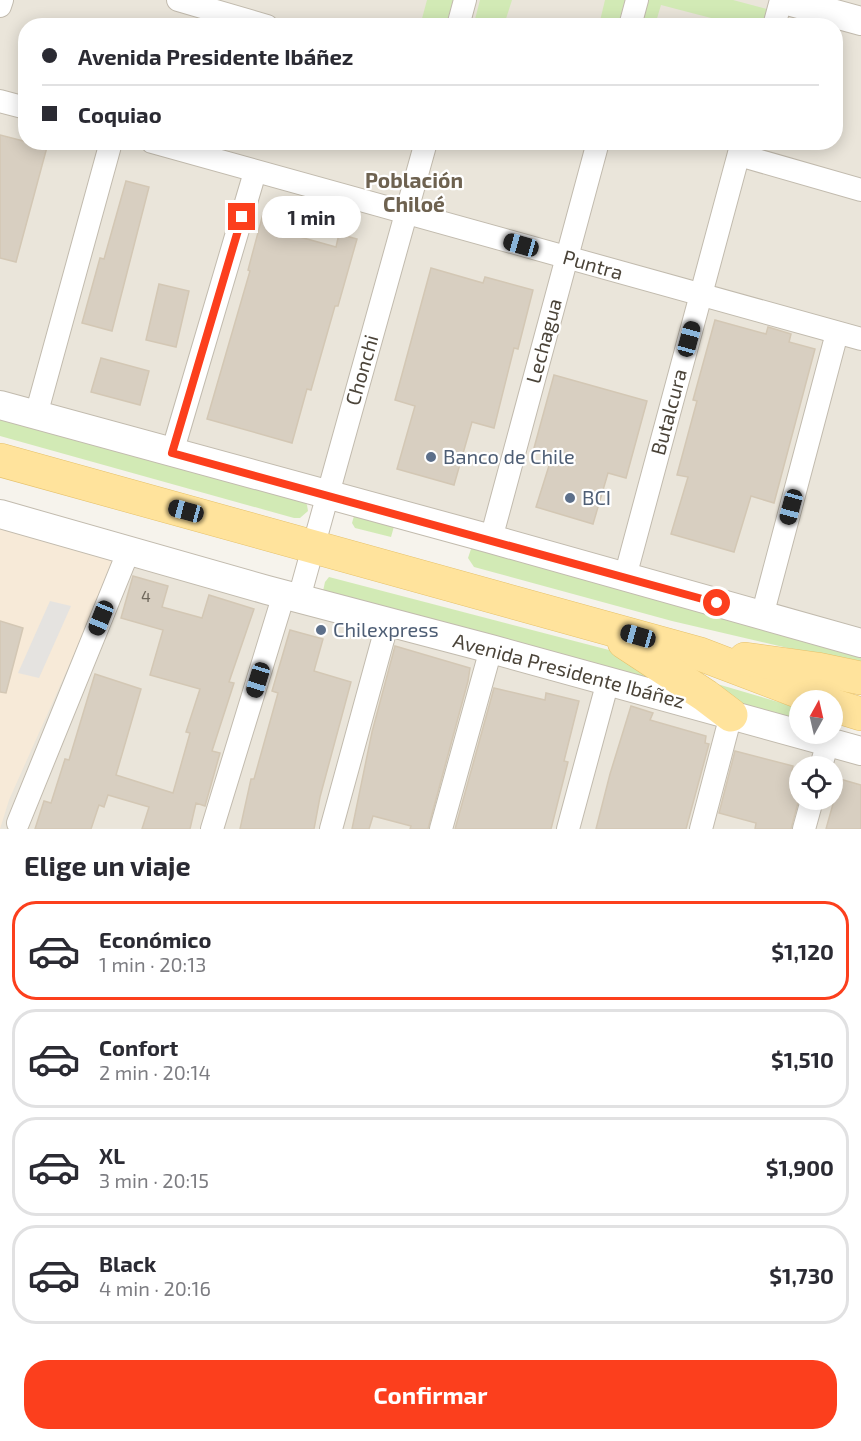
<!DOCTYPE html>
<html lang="es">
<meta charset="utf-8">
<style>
:root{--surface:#fff;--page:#f2f2f3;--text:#2b2b33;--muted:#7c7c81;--line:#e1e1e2;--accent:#fc3f1d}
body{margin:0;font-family:"Exo 2",sans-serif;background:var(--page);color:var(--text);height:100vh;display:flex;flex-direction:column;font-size:22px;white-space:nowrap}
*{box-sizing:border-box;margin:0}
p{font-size:20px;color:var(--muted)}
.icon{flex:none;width:33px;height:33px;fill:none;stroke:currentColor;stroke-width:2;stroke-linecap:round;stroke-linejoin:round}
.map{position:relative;height:829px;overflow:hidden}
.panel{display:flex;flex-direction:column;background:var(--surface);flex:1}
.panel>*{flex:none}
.banner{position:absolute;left:18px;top:18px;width:825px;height:132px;border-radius:24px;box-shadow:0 3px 15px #0003;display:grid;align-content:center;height:132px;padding:0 24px;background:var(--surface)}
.needle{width:39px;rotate:8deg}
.tools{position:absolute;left:789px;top:690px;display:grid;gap:12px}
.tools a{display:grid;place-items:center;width:54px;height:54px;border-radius:50%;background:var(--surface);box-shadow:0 3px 15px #0003;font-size:30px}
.end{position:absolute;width:27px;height:27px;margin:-14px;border:8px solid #fc3f1d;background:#fff;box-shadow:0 0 0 3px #fff}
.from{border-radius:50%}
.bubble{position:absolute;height:42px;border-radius:21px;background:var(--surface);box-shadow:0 3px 15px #0003;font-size:20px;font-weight:700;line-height:42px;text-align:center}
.car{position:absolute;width:18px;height:36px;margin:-18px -9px;border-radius:8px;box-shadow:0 0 4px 2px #0007;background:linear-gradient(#222 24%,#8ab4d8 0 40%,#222 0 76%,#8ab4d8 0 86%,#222 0)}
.banner b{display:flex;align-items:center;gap:21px;height:57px;font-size:22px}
.banner b+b{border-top:2px solid var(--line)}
.banner i{width:15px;height:15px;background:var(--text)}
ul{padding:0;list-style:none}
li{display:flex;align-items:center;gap:18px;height:99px;margin:0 12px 9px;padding:0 12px;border:3px solid var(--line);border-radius:24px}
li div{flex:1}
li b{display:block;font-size:22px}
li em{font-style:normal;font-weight:700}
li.on{border-color:var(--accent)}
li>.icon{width:54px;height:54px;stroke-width:1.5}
h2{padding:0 24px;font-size:27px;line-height:72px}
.action{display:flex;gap:12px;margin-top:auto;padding:12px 24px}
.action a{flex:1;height:69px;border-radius:24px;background:var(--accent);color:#fff;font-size:24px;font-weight:700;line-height:69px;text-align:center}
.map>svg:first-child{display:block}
</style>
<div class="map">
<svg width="861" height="829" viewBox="0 0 861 829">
<rect width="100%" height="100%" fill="#f6f3ec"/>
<g fill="#eae5da" fill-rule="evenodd">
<path d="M0 0H861V632L0 397ZM26 26H836V142H26Z"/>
<path d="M0 525 861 755V829H0ZM800 766H832V800H800Z"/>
</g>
<path fill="#f7ead8" d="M0 525 118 556 9 800 0 829Z"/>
<g fill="#d2eab5">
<path d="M427 0H453L446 25 420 26Z"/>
<path d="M480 0H512L504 25H483L474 23Z"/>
<path d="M605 0H625L618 25H599Z"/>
<path d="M648 0H733L767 9 770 25H738L661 5 655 25 642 26Z"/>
<path d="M0 412 304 500 307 505 308 511 300 518H294L0 436Z"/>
<path d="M354 516 395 523 391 537 355 528 352 523Z"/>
<path d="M473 543 861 651V665L672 621 474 567 468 558Z"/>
<path d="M329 577 609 650 637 660 692 690 323 591 325 582Z"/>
<path d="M707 681 799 708V724L753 711Z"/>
</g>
<path fill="#e5e3e0" d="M50 601 71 606 39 678 18 673Z"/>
<g fill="#d8cfc1" stroke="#d3c7b4" stroke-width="1.5">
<path d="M0 135 47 147 16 262 0 258Z"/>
<path d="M126 181 149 187 112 331 82 323 100 258 104 259Z"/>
<path d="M263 214 293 222 289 234 336 247 339 234 357 239 338 306H335L311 390 307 389 292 443 207 419 250 271 248 270Z"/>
<path d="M431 268 483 283 485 277 533 290 518 349 514 348 494 428 472 422 454 485 397 469 415 406 395 400Z"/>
<path d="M159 284 189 291 176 347 146 340Z"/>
<path d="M715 320 766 334 768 327 791 334 789 342 815 349 774 503 751 496 734 552 671 534 688 477 677 475 697 401 693 400Z"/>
<path d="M101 358 149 371 140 405 91 392Z"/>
<path d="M554 375 647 401 626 478 608 473 593 524 536 507 553 453 534 448Z"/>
<path d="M133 576 168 586 162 607 202 618 209 595 254 609 229 682 234 683 212 751 220 753 205 806 196 803 190 829H142L149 807 108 795 104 807 99 805 91 829H35L44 801 51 803 65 759 69 760 95 674 141 689 116 775 173 793 190 733 186 732 200 689 150 675 163 630 121 618Z"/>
<path d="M0 621 23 628 6 693 0 692Z"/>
<path d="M290 630 323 639 314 671 351 682 320 797 314 829H240L251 779H254L278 693 272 691Z"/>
<path d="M395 646 470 668 468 681 428 829H410L411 826 373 816 369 829H352L372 732Z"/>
<path d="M494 688 545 700 546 693 579 701 564 761 568 762 551 829H455Z"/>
<path d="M631 706 653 713 650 720 706 736 705 743 709 744 686 829H596L610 774Z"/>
<path d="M735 751 793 766 792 770 800 772V795L791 829H755L756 823 719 813Z"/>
<path d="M840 779 861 785V829H826Z"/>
</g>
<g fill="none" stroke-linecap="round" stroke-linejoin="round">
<defs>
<g id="minor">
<path d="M178 0 267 26"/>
<path d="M0 6 2 0"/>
<path d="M458 26 465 0"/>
<path d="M630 26 637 0"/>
<path d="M774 26 781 0"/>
<path d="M0 101 26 108"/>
<path d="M152 142 861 339"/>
<path d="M739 155 861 190"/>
<path d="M36 415 111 142"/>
<path d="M172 453 255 172"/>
<path d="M491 539 598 142"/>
<path d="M625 577 742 142"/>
<path d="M299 598 426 142"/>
<path d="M762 616 837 333"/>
<path d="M821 766 828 742"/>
<path d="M18 823 129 550"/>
<path d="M212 829 284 594"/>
<path d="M331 829 388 621"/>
<path d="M441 829 491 649"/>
<path d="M568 829 608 681"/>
<path d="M701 829 731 715"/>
<path d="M804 829 812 800"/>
</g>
<g id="tertiary">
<path d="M784 0 861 21"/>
<path d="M0 405 491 539 861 643"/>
<path d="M0 514 267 590 491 649 861 751"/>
</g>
<g id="primary">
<path d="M0 460 700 654 821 700"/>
<path d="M624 642 706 696 731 715"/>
<path d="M745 659 817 669 861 678"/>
<path d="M832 705 861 714"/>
</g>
</defs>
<use href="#minor" stroke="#c2bbae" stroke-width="24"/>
<use href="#tertiary" stroke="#c2bbae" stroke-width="30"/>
<use href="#primary" stroke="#e6c16a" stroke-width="34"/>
<use href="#minor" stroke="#fff" stroke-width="22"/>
<use href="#tertiary" stroke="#fff" stroke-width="28"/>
<use href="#primary" stroke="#ffe39c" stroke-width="33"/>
</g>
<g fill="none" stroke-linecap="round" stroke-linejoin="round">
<path stroke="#fc3f1d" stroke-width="8" d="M242 217 172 453 717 603"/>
</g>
<g fill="#5c6f8a" stroke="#fff" stroke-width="2">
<circle cx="431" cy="457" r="6"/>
<circle cx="570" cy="498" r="6"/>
<circle cx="321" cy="630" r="6"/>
</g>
<g text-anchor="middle" stroke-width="4.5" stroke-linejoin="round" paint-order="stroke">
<g font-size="16" fill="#6e675b">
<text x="146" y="602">4</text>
</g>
<g font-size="20" fill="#4b4439" stroke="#fff">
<text transform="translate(593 265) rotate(16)" y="7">Puntra</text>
<text transform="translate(544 341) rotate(-75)" y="7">Lechagua</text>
<text transform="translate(362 370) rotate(-74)" y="7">Chonchi</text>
<text transform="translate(669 412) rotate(-75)" y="7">Butalcura</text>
<text transform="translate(569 671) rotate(15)" y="7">Avenida Presidente Ibáñez</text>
</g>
<g font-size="20" fill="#4e5e75" stroke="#fff" text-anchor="start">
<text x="443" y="464">Banco de Chile</text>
<text x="582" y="505">BCI</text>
<text x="333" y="637">Chilexpress</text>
</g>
<g font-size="21" font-weight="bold" fill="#6e6250" stroke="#fff">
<text x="414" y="188">Población<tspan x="414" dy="24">Chiloé</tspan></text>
</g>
</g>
</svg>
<div class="tools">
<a><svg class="needle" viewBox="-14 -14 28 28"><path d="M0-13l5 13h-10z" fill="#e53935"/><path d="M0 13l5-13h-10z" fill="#7c7c81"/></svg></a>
<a><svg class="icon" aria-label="locate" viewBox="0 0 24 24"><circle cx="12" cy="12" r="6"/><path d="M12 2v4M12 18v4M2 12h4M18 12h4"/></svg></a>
</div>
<i class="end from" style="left:717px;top:603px"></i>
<i class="end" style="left:242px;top:217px"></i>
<div class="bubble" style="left:262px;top:196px;width:99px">1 min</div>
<i class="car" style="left:521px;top:245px;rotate:286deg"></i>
<i class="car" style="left:689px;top:339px;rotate:15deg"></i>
<i class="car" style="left:791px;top:507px;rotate:195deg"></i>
<i class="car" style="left:186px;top:511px;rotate:285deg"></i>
<i class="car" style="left:101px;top:618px;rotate:202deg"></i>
<i class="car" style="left:638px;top:636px;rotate:286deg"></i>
<i class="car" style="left:258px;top:680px;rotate:197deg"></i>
<div class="banner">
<b><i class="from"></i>Avenida Presidente Ibáñez</b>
<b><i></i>Coquiao</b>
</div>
</div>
<section class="panel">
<h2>Elige un viaje</h2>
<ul>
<li class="on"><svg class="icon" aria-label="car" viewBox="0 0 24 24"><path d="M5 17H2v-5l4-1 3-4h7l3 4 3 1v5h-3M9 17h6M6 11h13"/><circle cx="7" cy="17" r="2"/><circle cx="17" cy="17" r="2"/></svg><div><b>Económico</b><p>1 min · 20:13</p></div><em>$1,120</em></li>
<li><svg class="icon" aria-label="car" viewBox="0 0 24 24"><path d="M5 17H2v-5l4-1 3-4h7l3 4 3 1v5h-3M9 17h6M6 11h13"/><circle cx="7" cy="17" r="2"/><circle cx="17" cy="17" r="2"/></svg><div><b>Confort</b><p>2 min · 20:14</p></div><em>$1,510</em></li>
<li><svg class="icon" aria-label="car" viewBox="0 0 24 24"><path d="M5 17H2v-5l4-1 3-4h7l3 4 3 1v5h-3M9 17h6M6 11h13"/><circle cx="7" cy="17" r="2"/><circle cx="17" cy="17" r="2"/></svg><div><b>XL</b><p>3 min · 20:15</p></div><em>$1,900</em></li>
<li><svg class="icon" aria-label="car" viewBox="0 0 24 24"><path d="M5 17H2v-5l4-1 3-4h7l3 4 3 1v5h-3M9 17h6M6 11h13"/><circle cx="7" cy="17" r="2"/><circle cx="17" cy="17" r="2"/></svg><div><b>Black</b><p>4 min · 20:16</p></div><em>$1,730</em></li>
</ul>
<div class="action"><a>Confirmar</a></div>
</section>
